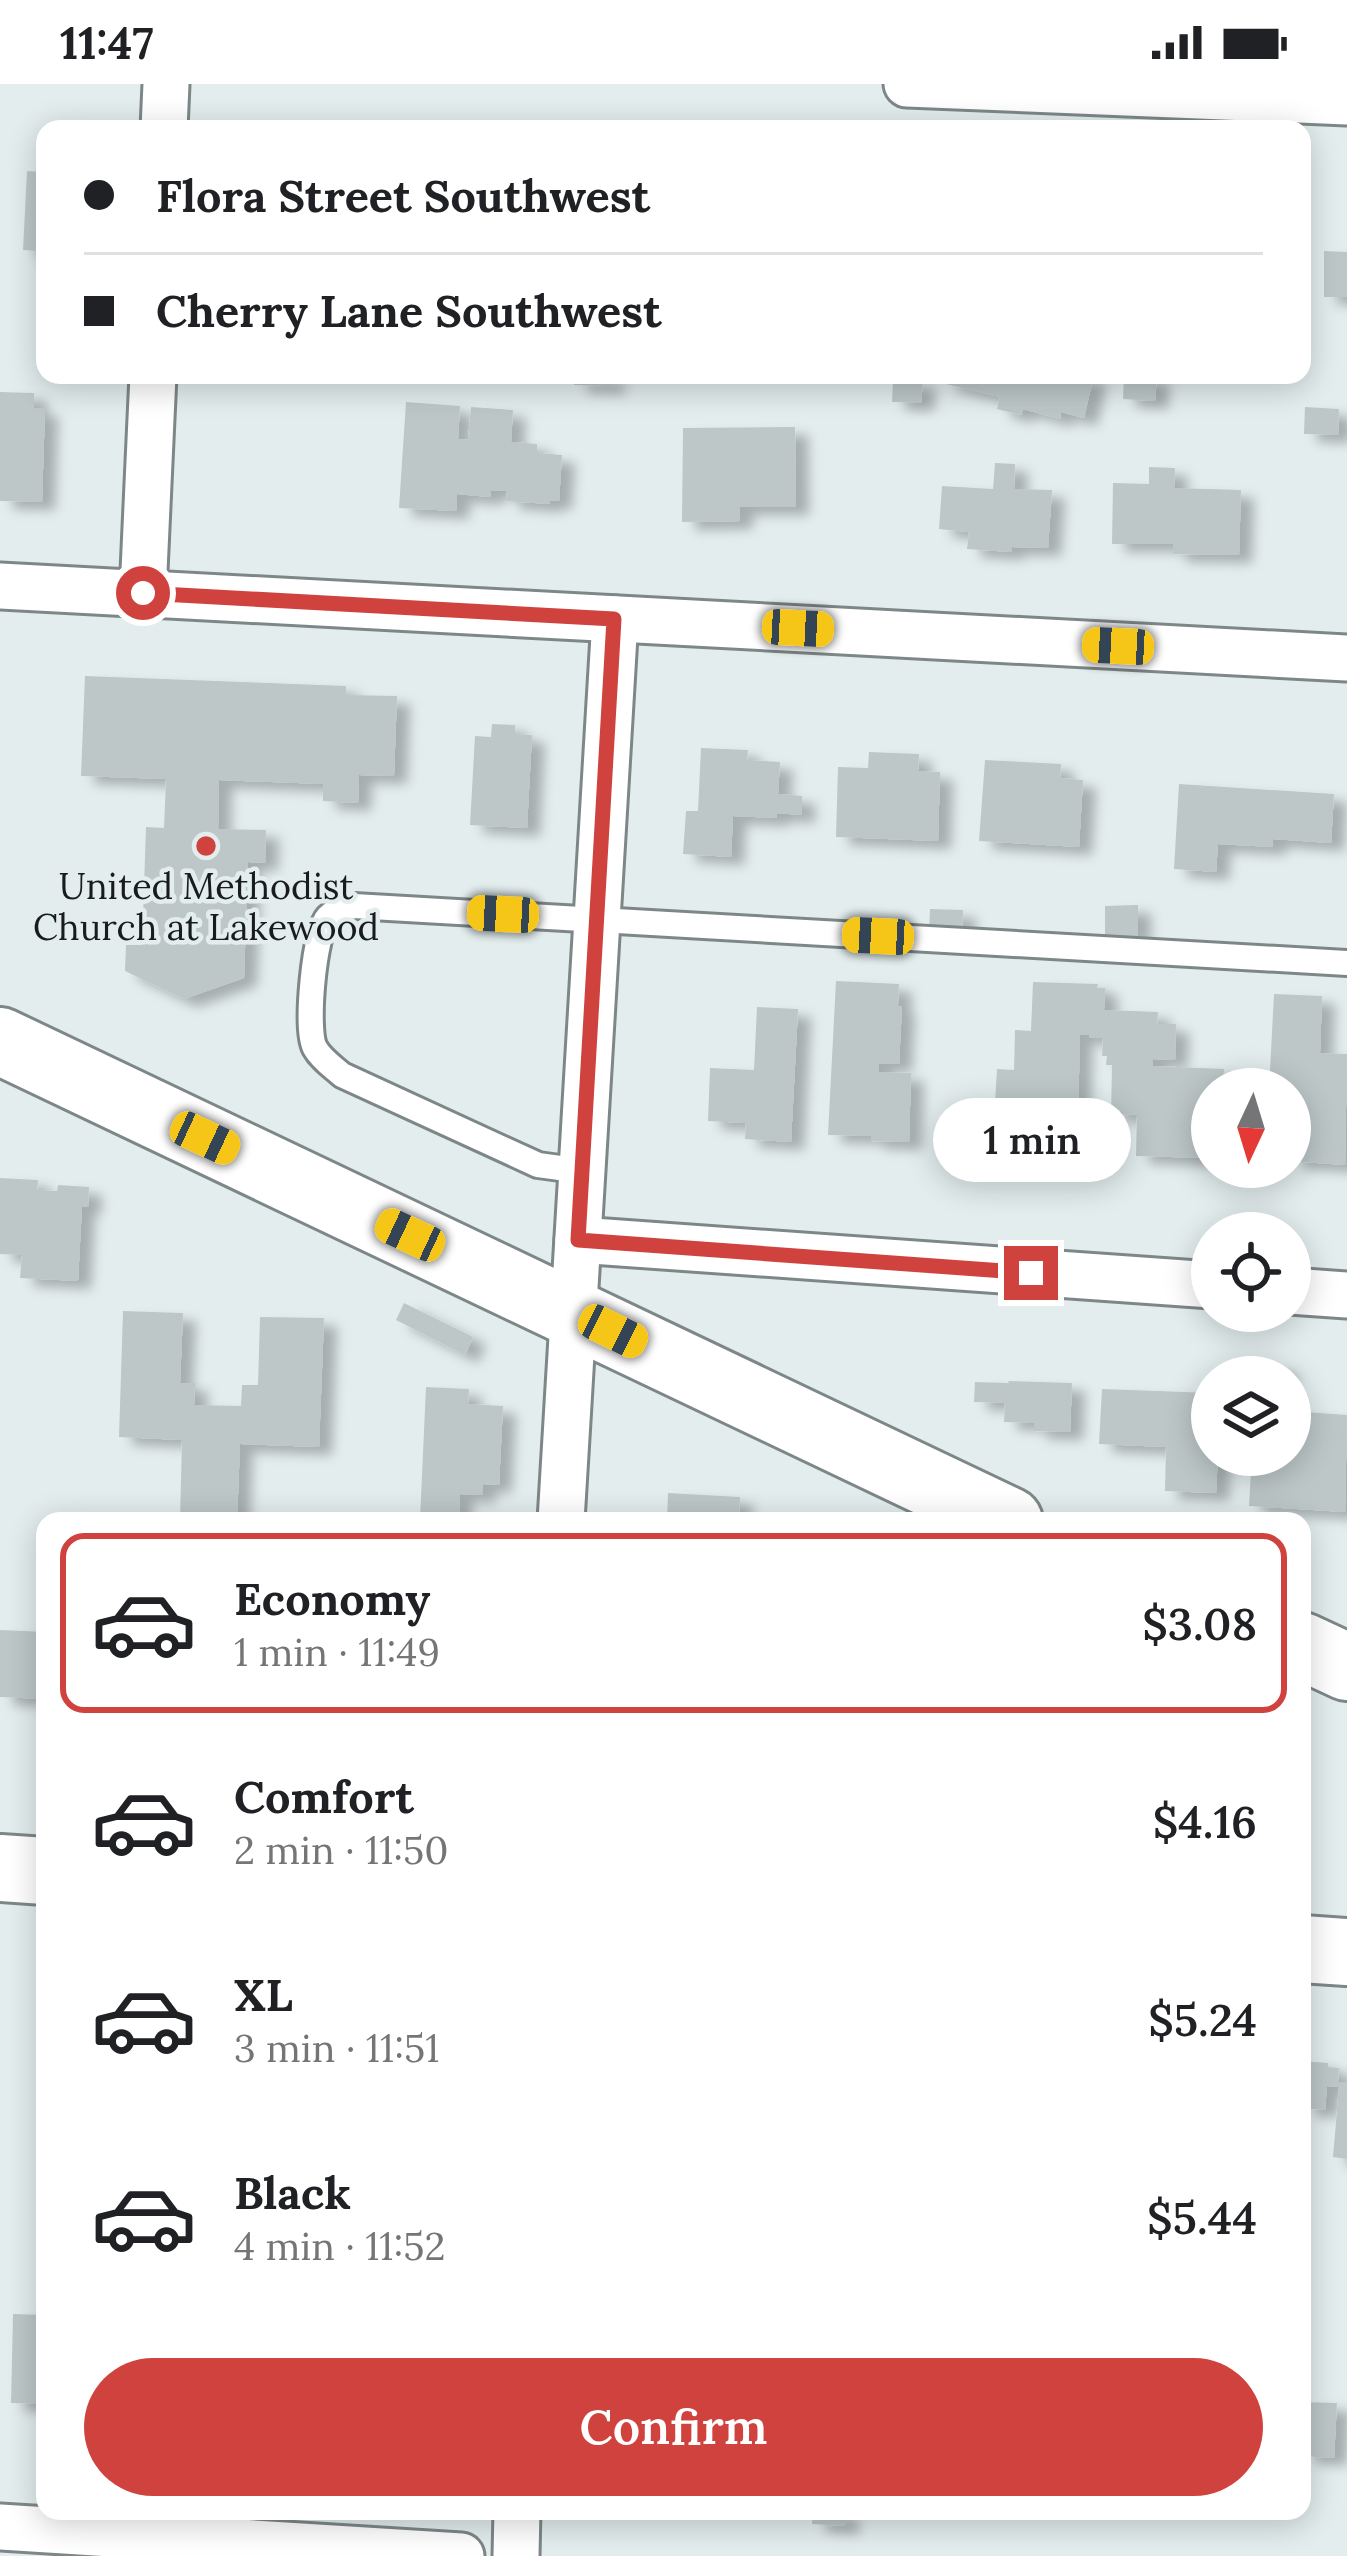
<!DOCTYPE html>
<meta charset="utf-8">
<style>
:root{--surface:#fff;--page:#f2f2f2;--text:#202124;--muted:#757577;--line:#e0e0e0;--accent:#d0423d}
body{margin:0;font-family:Lora,serif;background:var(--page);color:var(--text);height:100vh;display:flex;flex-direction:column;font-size:45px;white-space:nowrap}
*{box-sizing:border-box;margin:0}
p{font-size:39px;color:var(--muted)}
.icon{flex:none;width:66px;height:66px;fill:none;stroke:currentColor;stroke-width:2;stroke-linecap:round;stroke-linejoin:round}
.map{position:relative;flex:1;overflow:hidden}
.side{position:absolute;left:36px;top:1428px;width:1275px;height:1008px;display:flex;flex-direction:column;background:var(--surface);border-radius:24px;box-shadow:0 6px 30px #0003}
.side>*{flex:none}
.top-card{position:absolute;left:36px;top:36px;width:1275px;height:264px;border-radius:24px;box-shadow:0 6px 30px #0003;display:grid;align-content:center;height:264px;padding:0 48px;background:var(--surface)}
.needle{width:78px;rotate:184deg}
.tools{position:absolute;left:1191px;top:984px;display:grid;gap:24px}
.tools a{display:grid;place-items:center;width:120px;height:120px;border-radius:50%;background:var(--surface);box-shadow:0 6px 30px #0003;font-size:60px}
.end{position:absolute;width:54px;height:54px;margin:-27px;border:15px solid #d0423d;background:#fff;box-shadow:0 0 0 6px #fff}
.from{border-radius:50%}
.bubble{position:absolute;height:84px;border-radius:42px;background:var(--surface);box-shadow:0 6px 30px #0003;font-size:39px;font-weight:600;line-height:84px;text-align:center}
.car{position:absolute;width:36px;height:72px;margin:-36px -18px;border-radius:15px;box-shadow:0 0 9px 3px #0007;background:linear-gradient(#f5c518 24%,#345 0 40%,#f5c518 0 76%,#345 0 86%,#f5c518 0)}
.top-card b{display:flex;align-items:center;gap:42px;height:114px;font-size:45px}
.top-card b+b{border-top:3px solid var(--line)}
.top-card i{width:30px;height:30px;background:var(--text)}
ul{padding:21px 0 0;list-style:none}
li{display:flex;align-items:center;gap:36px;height:180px;margin:0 24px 18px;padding:0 24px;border:6px solid transparent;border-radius:24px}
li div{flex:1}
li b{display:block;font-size:45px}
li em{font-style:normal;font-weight:600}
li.on{border-color:var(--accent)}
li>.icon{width:108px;height:108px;stroke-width:1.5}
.primary-button{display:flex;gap:24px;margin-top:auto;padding:24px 48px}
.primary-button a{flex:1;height:138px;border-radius:72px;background:var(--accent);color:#fff;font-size:48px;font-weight:600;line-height:138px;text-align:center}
.status{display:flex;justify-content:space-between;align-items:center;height:84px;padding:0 60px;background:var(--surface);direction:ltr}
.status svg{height:33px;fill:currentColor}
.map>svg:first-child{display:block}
</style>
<div class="status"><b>11:47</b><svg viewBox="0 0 49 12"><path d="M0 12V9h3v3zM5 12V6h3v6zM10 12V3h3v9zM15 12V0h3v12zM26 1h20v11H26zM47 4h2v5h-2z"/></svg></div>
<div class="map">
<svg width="1347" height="2472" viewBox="0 0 1347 2472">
<defs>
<filter id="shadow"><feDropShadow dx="13" dy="8" stdDeviation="6" flood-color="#0004"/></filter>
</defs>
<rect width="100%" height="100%" fill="#e3edee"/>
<g fill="#bdc7c8" filter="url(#shadow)">
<path d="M27 87 45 88V198H36L37 167 23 166Z"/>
<path d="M1324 167 1347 168V213H1324Z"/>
<path d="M574 291H612V302L574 301Z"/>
<path d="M944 291H1094L1084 334 1061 328 1060 335 1023 325 1021 331 997 325 1000 313 942 299Z"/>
<path d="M1124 291H1157L1155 317 1123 315Z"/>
<path d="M893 295 923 296 921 319 892 318Z"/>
<path d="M0 308 34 309V324H45L42 418 0 417Z"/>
<path d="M406 318 460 322 458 355 468 356 471 323 513 326 511 358 537 360V369L562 371 559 417H550L549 420 506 417 507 407 491 406 490 413 457 410 456 427 399 424Z"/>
<path d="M1305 323 1339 325 1338 351 1304 350Z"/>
<path d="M795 343 796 423H740V437L682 438 683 344Z"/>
<path d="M995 379 1015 380 1014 405 1052 406 1048 464 1012 463 1011 468 967 465 969 448 939 445 942 402 993 405Z"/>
<path d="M1149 383 1175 384 1174 404 1241 406 1239 471 1173 470V460H1112L1113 399 1149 400Z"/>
<path d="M85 592 346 602V611L397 612 394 692 359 691 358 719 323 717V700L219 696 218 745 266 746 265 779 248 778 244 894 184 915 125 887 126 861H142L146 743 164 744 166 695 81 692Z"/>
<path d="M492 640 515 641V650L532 651 527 744 470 741 475 652 491 653Z"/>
<path d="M701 664 748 666 747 676 780 678 778 710 802 712V731L777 729 776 734 733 732 731 773 683 770 686 727H698Z"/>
<path d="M869 668 919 670 918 687 940 688 938 757 836 753 838 683 868 684Z"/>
<path d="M985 676 1061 680 1060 694 1083 696 1079 763 979 757Z"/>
<path d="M1179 700 1334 710 1331 759 1273 755V763L1218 760 1216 788 1174 785Z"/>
<path d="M1138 821V853H1105V822Z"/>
<path d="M930 825 963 826 962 849 929 847Z"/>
<path d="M836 897 899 900 898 922H902L899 980H879V988L911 989 909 1058 871 1057V1052L828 1051Z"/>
<path d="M1033 898 1098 900 1097 904H1105L1104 926 1158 928 1157 940H1176L1175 976 1153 975V982L1224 985 1223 1005H1212V1018H1209L1207 1074 1136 1072 1137 1031 1111 1030 1112 981H1106L1107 972H1102L1103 954H1089V951H1080L1077 1068 1054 1067V1070L992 1068 997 985 1014 986 1015 946 1031 947Z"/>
<path d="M1274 910 1322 912 1320 969 1347 970 1345 1081 1290 1077V1005H1269Z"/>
<path d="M757 923 798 925 791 1058 745 1055 746 1039 708 1037 710 984 754 986Z"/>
<path d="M0 1094 38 1096 37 1106 57 1107 58 1101 89 1103 88 1123 82 1122 78 1197 20 1194 22 1171 0 1170Z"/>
<path d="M404 1219 473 1253 465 1271 396 1236Z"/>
<path d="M123 1227 183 1229 180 1299H195L194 1321 241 1322 242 1301H258L260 1233 324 1234 319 1363 240 1360 237 1437 180 1436 182 1356 119 1353Z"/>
<path d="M1243 1279 1285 1282 1284 1293H1242Z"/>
<path d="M1008 1297 1072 1299 1070 1348 1034 1347V1339L1004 1338 1005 1319 974 1318 975 1298 1009 1299Z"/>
<path d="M426 1303 469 1305 468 1320 503 1322 499 1401 483 1400V1411L460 1410 459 1437 420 1435Z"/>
<path d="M1102 1305 1212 1309V1371H1218L1216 1409 1165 1407 1166 1363 1099 1360Z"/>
<path d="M1290 1327 1347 1331 1345 1428 1249 1422 1252 1371H1290Z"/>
<path d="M668 1409 740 1413 739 1432 758 1434V1437H667Z"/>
<path d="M0 1546 45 1548V1615L0 1613Z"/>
<path d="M41 1947H45V2018H39Z"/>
<path d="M1302 1977 1328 1979V1983L1339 1984 1338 1998H1347V2075L1333 2073 1339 2003 1327 2002 1325 2026 1302 2024Z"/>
<path d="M13 2230 45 2231V2320L11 2319Z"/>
<path d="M1302 2318 1337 2319 1334 2374 1302 2372Z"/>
<path d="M813 2427H846V2442L812 2440Z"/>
</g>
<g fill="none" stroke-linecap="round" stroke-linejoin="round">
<defs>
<path id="lane" d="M582 1087 538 1081 342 991C333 983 321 975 315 964 305 946 314 848 328 833 335 826 345 824 354 822L1347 879"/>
<g id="street">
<path d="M907 0 1347 18"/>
<path d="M164 45 166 0"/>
<path d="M0 502 1347 574"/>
<path d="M143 509 153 291"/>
<path d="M578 1156 1212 1201"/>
<path d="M1290 1207 1347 1211"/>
<path d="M561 1437 615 535"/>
<path d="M0 2443 461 2472"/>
<path d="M516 2472 517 2427"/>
</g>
<g id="secondary">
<path d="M0 957 1009 1437"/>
<path d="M1302 1562 1347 1583"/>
</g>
<g id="primary">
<path d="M0 1784 45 1787"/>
<path d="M1302 1865 1347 1868"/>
</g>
</defs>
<use href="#lane" stroke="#7e8788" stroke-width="30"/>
<use href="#street" stroke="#7e8788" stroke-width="51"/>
<use href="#secondary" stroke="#7e8788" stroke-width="72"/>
<use href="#primary" stroke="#7e8788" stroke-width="72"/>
<use href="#lane" stroke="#fff" stroke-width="24"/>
<use href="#street" stroke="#fff" stroke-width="45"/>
<use href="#secondary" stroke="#fff" stroke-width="66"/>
<use href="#primary" stroke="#fff" stroke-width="66"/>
</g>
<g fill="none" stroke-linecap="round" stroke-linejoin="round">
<path stroke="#d0423d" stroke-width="15" d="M143 509 614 535 578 1156 1031 1189"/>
</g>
<circle fill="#d0423d" stroke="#e3edee" stroke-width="4.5" cx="206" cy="762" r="12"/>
<g text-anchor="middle" stroke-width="9" stroke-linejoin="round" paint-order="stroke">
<g font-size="36" fill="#191c1d" stroke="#e3edee">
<text x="206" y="815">United Methodist<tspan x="206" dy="41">Church at Lakewood</tspan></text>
</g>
</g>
</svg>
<div class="tools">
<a><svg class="needle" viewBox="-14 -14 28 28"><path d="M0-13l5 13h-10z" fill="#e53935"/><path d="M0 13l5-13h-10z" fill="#757577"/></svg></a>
<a><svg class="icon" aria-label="locate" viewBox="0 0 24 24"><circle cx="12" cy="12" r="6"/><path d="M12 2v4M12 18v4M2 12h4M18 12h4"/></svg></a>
<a><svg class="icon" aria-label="layers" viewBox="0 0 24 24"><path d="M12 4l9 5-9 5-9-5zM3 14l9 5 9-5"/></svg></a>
</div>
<i class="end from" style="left:143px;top:509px"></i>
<i class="end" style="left:1031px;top:1189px"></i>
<div class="bubble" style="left:933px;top:1014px;width:198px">1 min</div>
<i class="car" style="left:798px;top:544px;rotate:93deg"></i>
<i class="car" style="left:1118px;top:562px;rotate:273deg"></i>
<i class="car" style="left:503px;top:830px;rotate:273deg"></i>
<i class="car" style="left:878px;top:852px;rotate:273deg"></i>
<i class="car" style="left:205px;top:1054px;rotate:115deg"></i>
<i class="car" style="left:410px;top:1151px;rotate:295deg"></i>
<i class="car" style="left:613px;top:1247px;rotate:116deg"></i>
<div class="top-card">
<b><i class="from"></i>Flora Street Southwest</b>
<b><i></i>Cherry Lane Southwest</b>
</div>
<section class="side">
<ul>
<li class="on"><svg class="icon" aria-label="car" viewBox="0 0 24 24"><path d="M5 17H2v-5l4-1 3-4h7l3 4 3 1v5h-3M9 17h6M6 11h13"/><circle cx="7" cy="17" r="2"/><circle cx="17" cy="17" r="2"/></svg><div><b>Economy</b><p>1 min · 11:49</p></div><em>$3.08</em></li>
<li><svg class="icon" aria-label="car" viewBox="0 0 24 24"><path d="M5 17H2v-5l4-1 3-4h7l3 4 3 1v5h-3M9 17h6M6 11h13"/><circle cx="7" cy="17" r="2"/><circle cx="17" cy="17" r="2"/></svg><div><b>Comfort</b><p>2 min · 11:50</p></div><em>$4.16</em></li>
<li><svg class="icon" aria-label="car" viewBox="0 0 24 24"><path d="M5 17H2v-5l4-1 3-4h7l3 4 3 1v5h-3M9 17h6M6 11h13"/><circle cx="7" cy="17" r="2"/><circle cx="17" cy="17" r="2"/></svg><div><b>XL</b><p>3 min · 11:51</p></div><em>$5.24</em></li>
<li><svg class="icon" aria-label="car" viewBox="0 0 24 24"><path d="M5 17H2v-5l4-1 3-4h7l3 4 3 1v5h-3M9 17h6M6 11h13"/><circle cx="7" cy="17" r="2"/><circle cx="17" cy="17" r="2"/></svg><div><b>Black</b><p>4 min · 11:52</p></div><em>$5.44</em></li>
</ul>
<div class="primary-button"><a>Confirm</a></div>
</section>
</div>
